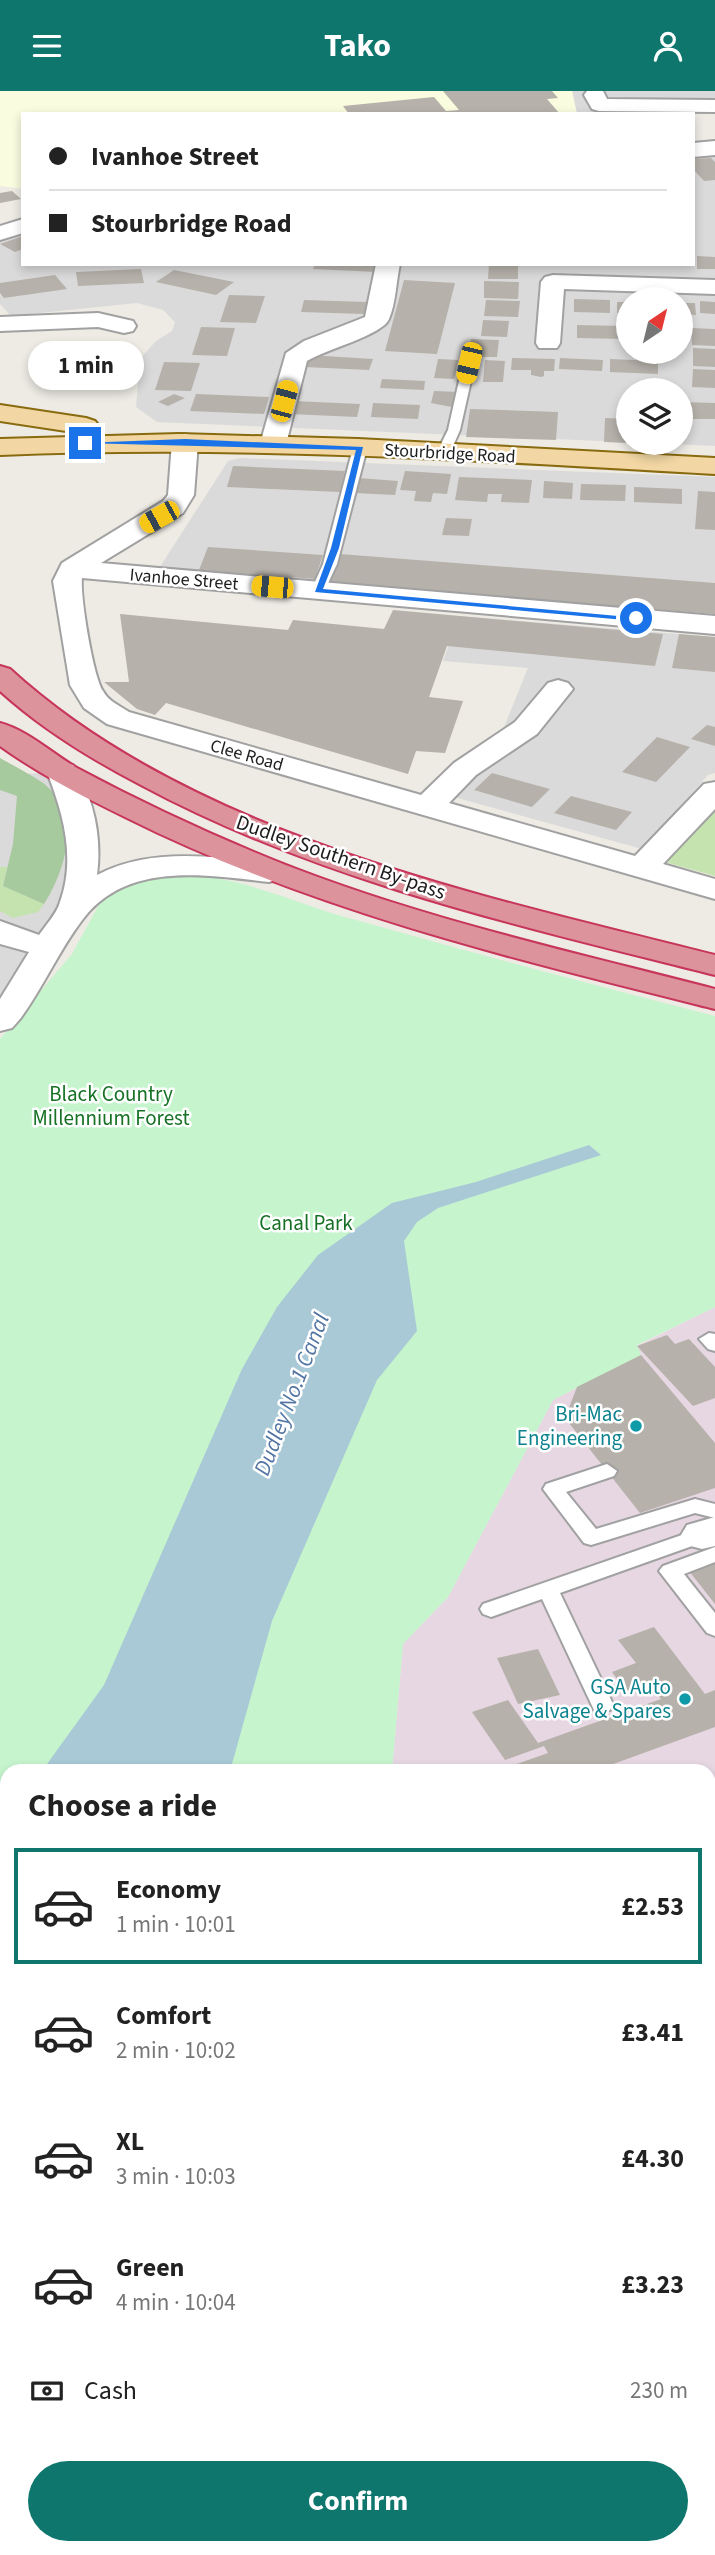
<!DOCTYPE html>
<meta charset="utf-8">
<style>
:root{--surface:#fff;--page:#f6f6f6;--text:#222;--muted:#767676;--line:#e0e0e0;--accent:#0f766e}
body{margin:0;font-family:"Source Sans 3",sans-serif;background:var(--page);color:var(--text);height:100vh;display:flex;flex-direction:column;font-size:26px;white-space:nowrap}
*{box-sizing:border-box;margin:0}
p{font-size:23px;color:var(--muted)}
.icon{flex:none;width:38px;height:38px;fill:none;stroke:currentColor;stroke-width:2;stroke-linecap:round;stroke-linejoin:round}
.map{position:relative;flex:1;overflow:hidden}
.drawer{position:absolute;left:0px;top:1673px;width:716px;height:791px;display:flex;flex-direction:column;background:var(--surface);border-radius:21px 21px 0 0;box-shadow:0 4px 10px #0003}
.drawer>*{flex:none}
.guide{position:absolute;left:21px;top:21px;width:674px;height:154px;border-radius:0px;box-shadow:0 4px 10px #0003;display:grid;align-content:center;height:154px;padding:0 28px;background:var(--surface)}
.needle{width:46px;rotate:35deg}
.controls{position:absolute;left:616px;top:196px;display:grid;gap:14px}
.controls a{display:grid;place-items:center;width:77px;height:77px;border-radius:50%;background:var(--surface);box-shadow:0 4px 10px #0003;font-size:35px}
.end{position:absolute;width:32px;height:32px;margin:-16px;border:9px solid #1a73e8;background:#fff;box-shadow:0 0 0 4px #fff}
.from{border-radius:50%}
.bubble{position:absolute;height:49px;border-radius:24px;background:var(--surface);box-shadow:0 4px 10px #0003;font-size:23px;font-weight:700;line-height:49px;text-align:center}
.car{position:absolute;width:21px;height:42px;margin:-21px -10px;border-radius:9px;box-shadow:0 0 5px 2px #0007;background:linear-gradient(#f5c518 24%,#345 0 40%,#f5c518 0 76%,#345 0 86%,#f5c518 0)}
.guide b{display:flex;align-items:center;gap:24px;height:66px;font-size:26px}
.guide b+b{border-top:2px solid var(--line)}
.guide i{width:18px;height:18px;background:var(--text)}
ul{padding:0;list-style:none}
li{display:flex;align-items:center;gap:21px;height:116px;margin:0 14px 10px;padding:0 14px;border:4px solid transparent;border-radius:0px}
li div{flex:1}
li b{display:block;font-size:26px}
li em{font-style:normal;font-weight:700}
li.selected{border-color:var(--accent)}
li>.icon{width:63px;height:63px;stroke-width:1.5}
h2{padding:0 28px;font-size:32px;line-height:84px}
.pay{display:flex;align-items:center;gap:18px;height:77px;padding:0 28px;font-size:26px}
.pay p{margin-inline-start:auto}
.primary-button{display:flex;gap:14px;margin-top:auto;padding:14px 28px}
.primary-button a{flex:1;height:80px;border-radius:42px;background:var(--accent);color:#fff;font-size:28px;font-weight:700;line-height:80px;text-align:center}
header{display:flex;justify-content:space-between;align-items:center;height:91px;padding:0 28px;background:var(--accent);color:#fff;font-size:32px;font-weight:700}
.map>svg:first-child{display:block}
</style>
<header><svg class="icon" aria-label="menu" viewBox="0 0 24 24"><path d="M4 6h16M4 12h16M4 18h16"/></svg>Tako<svg class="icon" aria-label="person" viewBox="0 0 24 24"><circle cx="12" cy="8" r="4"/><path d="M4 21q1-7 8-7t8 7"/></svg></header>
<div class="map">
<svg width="715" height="2464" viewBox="0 0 715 2464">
<rect width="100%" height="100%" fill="#edebe4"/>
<g fill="#dbdada" fill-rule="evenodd">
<path d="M572 0H715V11L610 9 606 2 585 1 587 15 592 16 675 17 676 23H577Z"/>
<path d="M715 62V355L157 331 136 316 140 268 156 250 172 240 175 231 163 219 137 212 11 225 0 213V148L23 141V173H693V64ZM628 208H681V261H628ZM628 299H681V352H628Z"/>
<path d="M240 367 715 386V523L158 479 228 370Z"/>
<path d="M459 525 715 546V682L708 684 642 758 450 705 498 651 528 577 443 570Z"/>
<path d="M62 681 76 815 0 930V684Z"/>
</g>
<path fill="#e6d7e2" d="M715 1216V2255L709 2258V1680H392L403 1553 448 1506 553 1309 641 1264 637 1255Z"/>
<path fill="#f9fcdf" d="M0 0H572L577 23H23V98L0 95Z"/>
<path fill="#c0c1b1" d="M709 2320H715V2464H325L326 2457H709Z"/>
<g fill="#c4e3af">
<path d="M715 719V785L665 771Z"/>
<path d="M0 776H7L3 795 44 813 38 821 13 827 0 820Z"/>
</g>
<path fill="#a6c99d" d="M0 667C14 675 30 683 43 692 83 723 66 778 44 813L3 795 13 753 17 705 0 699Z"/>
<path fill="#c5f4cd" d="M177 783C241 784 295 813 356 829 475 863 595 894 715 925V1216L637 1254 641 1264 553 1309 448 1506 403 1553 392 1680H7V2457H326L325 2464H0V948L72 863 102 808 119 796 141 788Z"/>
<g fill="#a9c9d7">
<path d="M589 1054 601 1064 438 1117 417 1131 404 1150 417 1240 377 1289 272 1530 230 1680H42L104 1594 242 1278 277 1216 318 1164 392 1112 476 1091Z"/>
<path d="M0 2137 7 2144V2411L0 2407Z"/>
<path d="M149 2457H268V2464H147Z"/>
</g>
<rect fill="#fff" x="0" y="2274" width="7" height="111"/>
<g fill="#b6b1aa">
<path d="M443 0H552L558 7 547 8 560 23H349L343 15 434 6 446 20 459 19Z"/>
<path d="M711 67 715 71V89L704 90 693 78V68Z"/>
<path d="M12 100 21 108 0 112V102Z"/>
<path d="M23 145V158L15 161 0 153Z"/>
<path d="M697 165 715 166V178H697Z"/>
<path d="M315 173H377L376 181 313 178Z"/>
<path d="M489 173H518V188H488Z"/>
<path d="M141 178 144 192 78 195 76 181Z"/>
<path d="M174 179 234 191 216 204 156 191Z"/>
<path d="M55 184 67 198 4 207 0 202V192Z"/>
<path d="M404 189 455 192 437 263 385 260Z"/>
<path d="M484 190 519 191 518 208 484 207Z"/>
<path d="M229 204 265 205 256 232 220 231Z"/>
<path d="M574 208 610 209V222L574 221Z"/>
<path d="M304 209 367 211 364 223 301 221Z"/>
<path d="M486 209 520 210 518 226 484 225Z"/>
<path d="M700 210 715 211V223L700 222Z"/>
<path d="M617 211H628V223L617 222Z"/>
<path d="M681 212H695L696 224 681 223Z"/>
<path d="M483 229 509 230 507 246 481 245Z"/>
<path d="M577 234 625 235 626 248 577 247Z"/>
<path d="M201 236 235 237 227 265 192 264Z"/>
<path d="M691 237 715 238V255L692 254Z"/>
<path d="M471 248 499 249 497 266H469Z"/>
<path d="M693 257 715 258V276L693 275Z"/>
<path d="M308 264 373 268 369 279 304 276Z"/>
<path d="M512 267 555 268 554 280H544V285L541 286 531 284V279H511Z"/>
<path d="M560 267 603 269 602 280 559 278Z"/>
<path d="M438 268 458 269 454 288 434 287Z"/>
<path d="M610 268 658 270V283L610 281Z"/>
<path d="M485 269 505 270 503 291H483Z"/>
<path d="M164 271 200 272 191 300 155 299Z"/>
<path d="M693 278 715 279V297L692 296Z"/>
<path d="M382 288 425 290 424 299 380 297Z"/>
<path d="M434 300 460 301 457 317 431 312Z"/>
<path d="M174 303 185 307 168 315 158 311Z"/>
<path d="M196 303 269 306 264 323 190 320Z"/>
<path d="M293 310 360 313 357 326 289 323Z"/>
<path d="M681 311 715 312V328H681Z"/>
<path d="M373 312 420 314 418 328 371 326Z"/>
<path d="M470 318 558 321 556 349 466 346Z"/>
<path d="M605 327 628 328V352L604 351Z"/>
<path d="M233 375 345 380 340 401 227 396Z"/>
<path d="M405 380 451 383 447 403 433 402 431 411 414 410 416 400 400 399Z"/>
<path d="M459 386 532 389 529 412 501 411 502 403H488L487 411 455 409Z"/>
<path d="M358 387 398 390 395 404 354 402Z"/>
<path d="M544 390 573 392 572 408 543 407Z"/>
<path d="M581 393 626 394 625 410 580 409Z"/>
<path d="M634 396 682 398V413L634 411Z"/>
<path d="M698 400 715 401V439L695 438Z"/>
<path d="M446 427 472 428 469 445 442 444Z"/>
<path d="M208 456 323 464 315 488 199 479Z"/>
<path d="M340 463 715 492V523L328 492Z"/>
<path d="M393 519 663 543 655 575 447 555 429 606 463 610 445 662 416 660 408 683 166 612 155 624 137 618 104 591H129L120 523 288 539 293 529 384 538Z"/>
<path d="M679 543 715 546V581L672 577Z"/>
<path d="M707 634 715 636V655L691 648Z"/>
<path d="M657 646 690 656 656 691 622 681Z"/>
<path d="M492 682 550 698 532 716 474 699Z"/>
<path d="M571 705 632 721 616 739 554 722Z"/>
<path d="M667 1244 675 1253 689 1248 715 1276V1307L693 1315 637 1255Z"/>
<path d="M641 1264 715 1352V1397L640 1422 565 1327 577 1296Z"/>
<path d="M715 1471V1513L689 1480Z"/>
<path d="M654 1536 705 1603 715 1599V1636L594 1680H514L511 1675 548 1662 544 1655 505 1669 472 1621 508 1609 538 1652 661 1608 649 1592 626 1600 612 1581 636 1572 618 1549Z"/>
<path d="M538 1558 560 1604 518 1613 497 1567Z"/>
<path d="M715 1826V1854L709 1844V1828Z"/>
<path d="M715 1972V2079L709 2082V1975Z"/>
<path d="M715 2087V2255L709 2258V2090Z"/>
</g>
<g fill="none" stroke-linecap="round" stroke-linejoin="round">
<defs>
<g id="lane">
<path d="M469 268 475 272 460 339 449 364H439L437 361 448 339 463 272Z"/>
<path d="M360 353 367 357 337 473 323 503H313L311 500 323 473 353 357Z"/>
<path d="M709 1242 715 1243V1260L708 1258 699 1248Z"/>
<path d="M607 1373 617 1380 614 1385 566 1401 596 1438 695 1408 715 1413V1427L695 1422 591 1454 584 1452 543 1398 546 1393Z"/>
<path d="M702 1437 709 1439 712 1444 709 1449 560 1502 613 1613 610 1619H594L542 1508 491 1526 483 1523 480 1518 483 1513Z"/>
<path d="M715 1456V1471L684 1483 715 1522V1545L707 1542 659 1480 663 1475Z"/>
<path d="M715 1892V1912L709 1914V1894Z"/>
</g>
<g id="street">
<path d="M587 0H603L607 8 715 9V21L599 20 592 18 584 4Z"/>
<path d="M715 50V64L693 66V52Z"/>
<path d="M23 128V142L0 149V135Z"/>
<path d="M376 173H400C396 191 396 212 389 228 383 244 324 259 307 270L286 353 282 359H264L260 353 286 262 304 250 365 226Z"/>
<path d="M553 184 715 189V203L564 198 560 252 557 257H539L536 252 541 191 545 186Z"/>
<path d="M98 222 133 230 136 235 133 240 124 242 98 236 0 240V226Z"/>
<path d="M185 343 194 345 198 351 194 404 183 422 101 472 715 525V543L82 487C80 505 93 585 103 600 108 610 120 615 129 621L421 704 454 672 515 631 548 592 558 589 568 592 573 598 537 643 476 684 449 712 635 765 704 693 715 691V718L663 773 715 788V808L107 633 84 617 70 594 53 490 62 472 163 410 168 404 172 351 176 345Z"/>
<path d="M62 672 73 674C94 706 102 747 97 784 150 756 212 766 269 771L280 774 285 781 280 788 269 791C206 784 127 770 83 828 59 859 43 897 20 928L12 937 0 940V908L29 861 0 853V830L39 844C46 834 57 822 60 811 76 767 63 722 47 681L51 674Z"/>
<path d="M715 1426V1455L702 1458 687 1454 681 1444 687 1434Z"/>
</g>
<g id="primary">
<path d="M0 314 86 327 95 330 99 335 95 340 86 343 0 330Z"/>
<path d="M179 343 358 348 715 367V383C476 369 239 354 0 364V348Z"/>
</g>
<g id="highway">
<path d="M0 575 10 578C192 745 481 805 715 864V884C520 835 320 790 141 694 91 668 42 638 0 600Z"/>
<path d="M0 632C27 639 53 663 77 677 135 708 194 736 254 761 401 823 561 858 715 898V918C514 868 311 819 125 726 82 705 39 683 0 655Z"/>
</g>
</defs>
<use href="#lane" stroke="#a1a1a1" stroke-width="4"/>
<use href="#street" stroke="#a1a1a1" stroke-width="4"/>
<use href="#primary" stroke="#886a0f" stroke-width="4"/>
<use href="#highway" stroke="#c7355b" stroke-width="4"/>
<use href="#lane" fill="#fff" fill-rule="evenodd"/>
<use href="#street" fill="#fff" fill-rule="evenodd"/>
<use href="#primary" fill="#f2d7a4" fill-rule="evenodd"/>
<use href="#highway" fill="#dd939b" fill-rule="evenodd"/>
</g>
<path fill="#1a73e8" d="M185 348 363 356 339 457 323 498 640 527 636 530 315 501 331 457 356 359 81 352Z"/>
<g fill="#0f9aa8" stroke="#fff" stroke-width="2.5">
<circle cx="636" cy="1335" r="7"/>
<circle cx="685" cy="1608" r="7"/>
</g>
<g text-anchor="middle" stroke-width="5" stroke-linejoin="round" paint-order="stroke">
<g font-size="18" fill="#1d1d1d" stroke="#fff">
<text transform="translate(450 362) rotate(3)" y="6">Stourbridge Road</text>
<text transform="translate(184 488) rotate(5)" y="6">Ivanhoe Street</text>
<text transform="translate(247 664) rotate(16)" y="6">Clee Road</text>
</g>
<g font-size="21" fill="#1d1d1d" stroke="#fff">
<text transform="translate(341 766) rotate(19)" y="7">Dudley Southern By-pass</text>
</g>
<g font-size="21" fill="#167125" stroke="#fff">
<text x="111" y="1010">Black Country<tspan x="111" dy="24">Millennium Forest</tspan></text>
<text x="306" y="1139">Canal Park</text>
</g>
<g font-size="21" fill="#0d838f" stroke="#fff" text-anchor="end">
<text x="622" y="1330">Bri-Mac<tspan x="622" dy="24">Engineering</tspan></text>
<text x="671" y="1603">GSA Auto<tspan x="671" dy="24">Salvage &amp; Spares</tspan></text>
</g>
<g font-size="23" font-style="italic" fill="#5375a3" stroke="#fff">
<text transform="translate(291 1303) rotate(-69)" y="8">Dudley No.1 Canal</text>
</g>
</g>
</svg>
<div class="controls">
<a><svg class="needle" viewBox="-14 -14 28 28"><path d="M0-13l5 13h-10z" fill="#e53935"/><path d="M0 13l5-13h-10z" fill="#767676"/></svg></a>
<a><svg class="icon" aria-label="layers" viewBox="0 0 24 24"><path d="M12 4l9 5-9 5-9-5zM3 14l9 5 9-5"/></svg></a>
</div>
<i class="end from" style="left:636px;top:527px"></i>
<i class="end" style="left:85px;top:352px"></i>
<div class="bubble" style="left:28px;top:250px;width:116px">1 min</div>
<i class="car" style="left:469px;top:272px;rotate:193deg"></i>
<i class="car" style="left:284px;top:310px;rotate:15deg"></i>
<i class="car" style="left:159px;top:426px;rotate:241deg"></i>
<i class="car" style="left:272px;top:496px;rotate:275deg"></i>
<div class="guide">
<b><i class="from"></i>Ivanhoe Street</b>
<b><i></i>Stourbridge Road</b>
</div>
<section class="drawer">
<h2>Choose a ride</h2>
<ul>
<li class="selected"><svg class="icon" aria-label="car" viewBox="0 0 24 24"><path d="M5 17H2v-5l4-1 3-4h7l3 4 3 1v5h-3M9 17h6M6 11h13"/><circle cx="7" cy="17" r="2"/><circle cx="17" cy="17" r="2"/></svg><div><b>Economy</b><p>1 min · 10:01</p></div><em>£2.53</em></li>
<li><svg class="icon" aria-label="car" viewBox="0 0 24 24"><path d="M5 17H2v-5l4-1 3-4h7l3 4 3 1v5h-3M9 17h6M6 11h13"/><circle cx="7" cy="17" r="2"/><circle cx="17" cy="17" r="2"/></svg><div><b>Comfort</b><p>2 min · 10:02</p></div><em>£3.41</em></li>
<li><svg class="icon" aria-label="car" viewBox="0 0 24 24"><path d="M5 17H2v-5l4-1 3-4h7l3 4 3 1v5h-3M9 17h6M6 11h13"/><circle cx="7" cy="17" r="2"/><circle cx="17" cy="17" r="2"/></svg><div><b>XL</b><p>3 min · 10:03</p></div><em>£4.30</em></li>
<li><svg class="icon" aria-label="car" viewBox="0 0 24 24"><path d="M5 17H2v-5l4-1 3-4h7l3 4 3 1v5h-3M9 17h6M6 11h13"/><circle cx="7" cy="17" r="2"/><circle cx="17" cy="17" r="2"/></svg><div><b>Green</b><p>4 min · 10:04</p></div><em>£3.23</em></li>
</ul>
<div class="pay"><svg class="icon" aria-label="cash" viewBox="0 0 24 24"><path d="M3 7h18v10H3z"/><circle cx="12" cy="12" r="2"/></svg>Cash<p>230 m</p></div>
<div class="primary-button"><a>Confirm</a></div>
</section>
</div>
